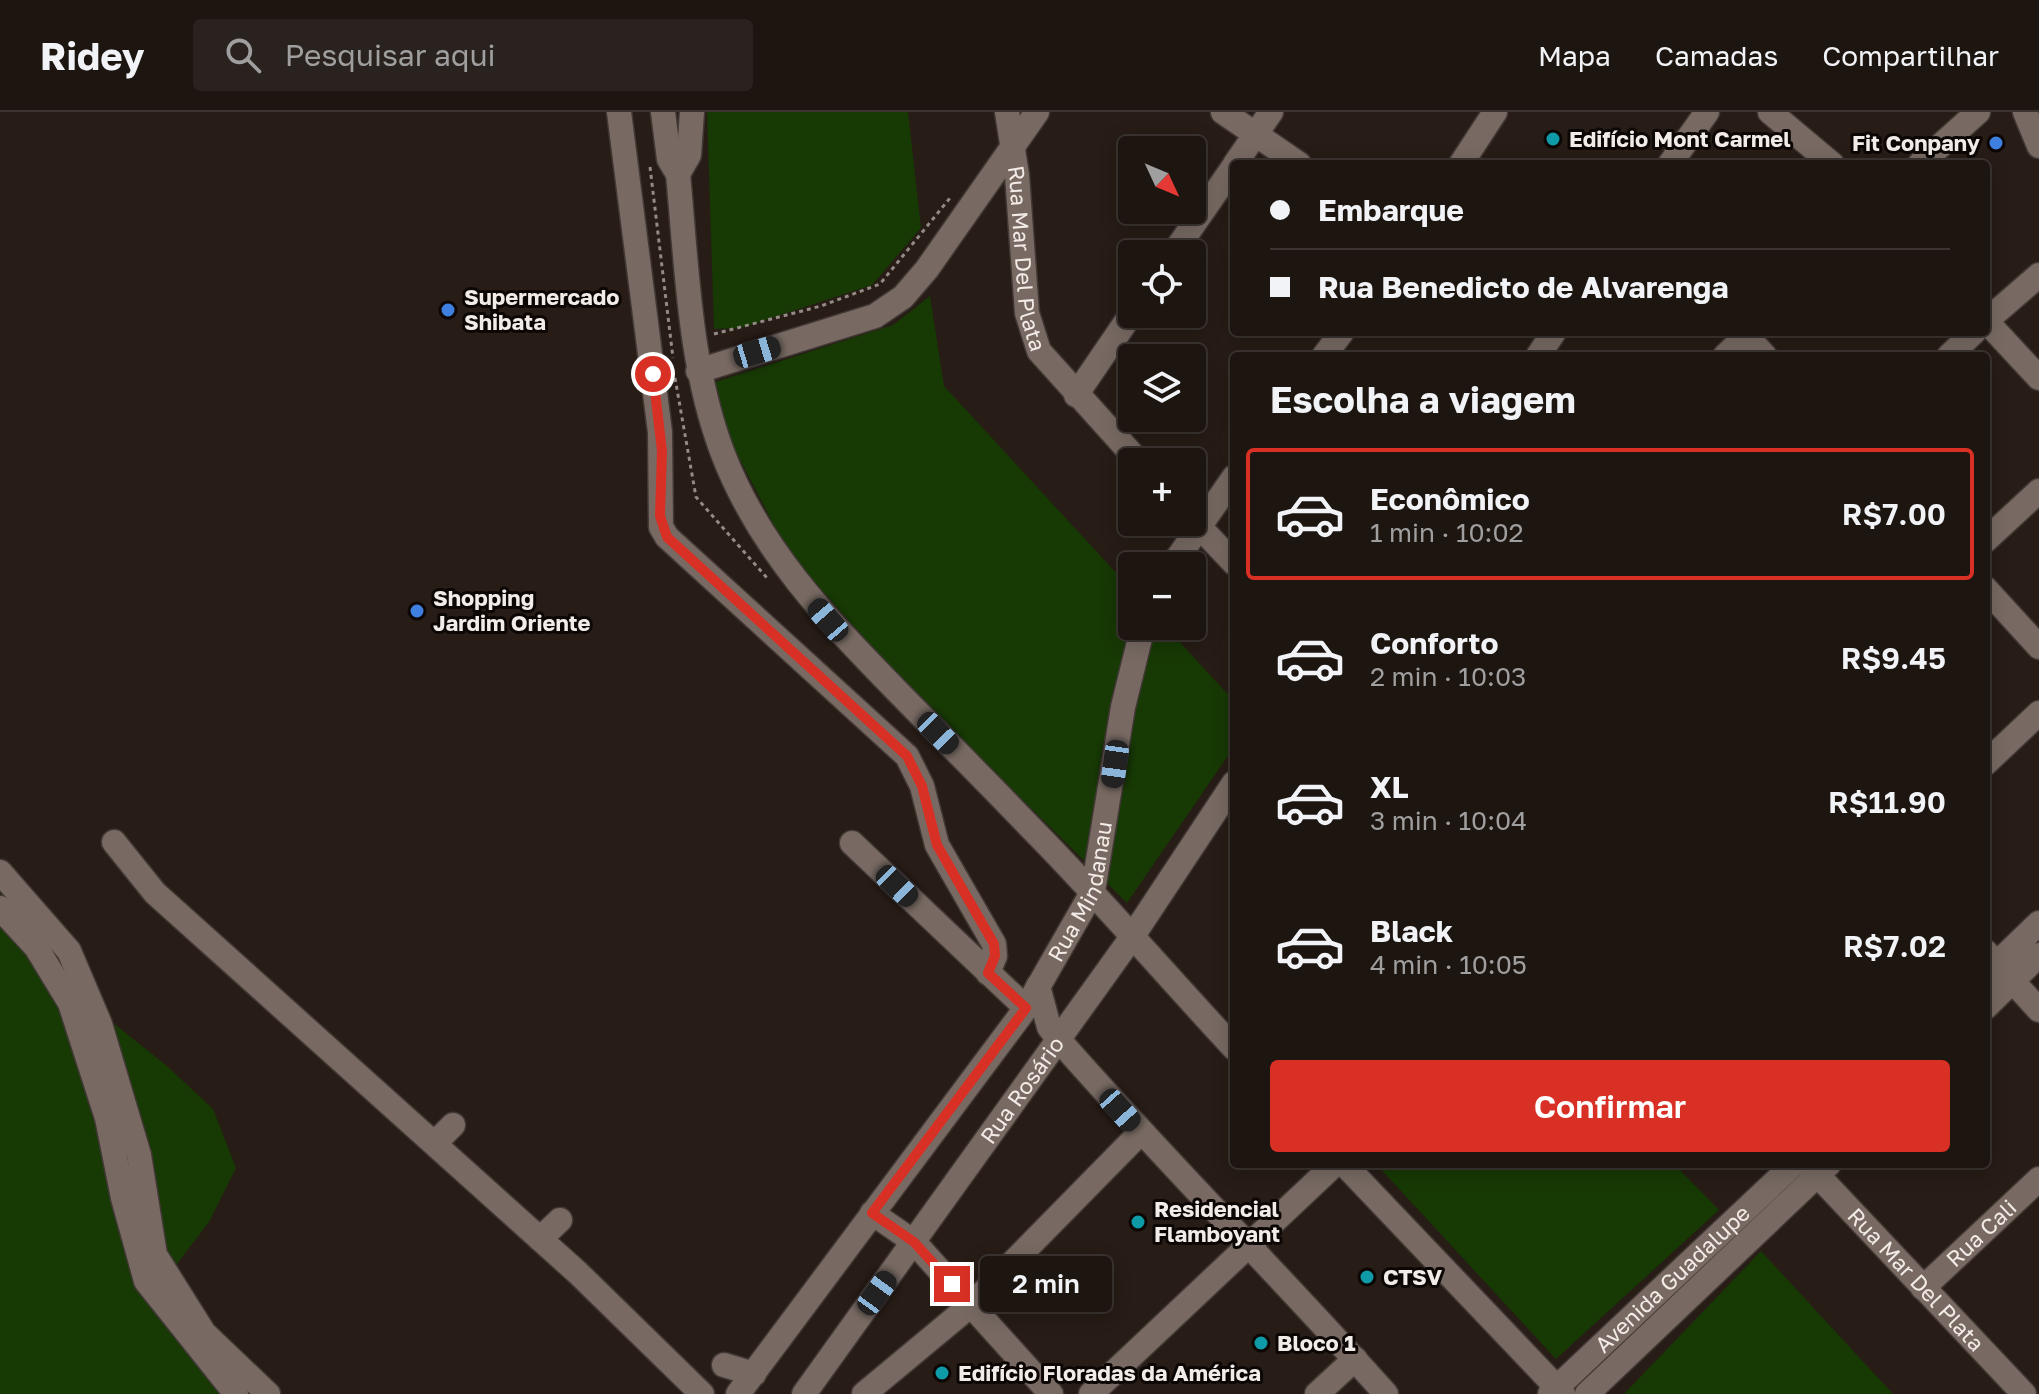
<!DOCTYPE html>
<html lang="pt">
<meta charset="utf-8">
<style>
:root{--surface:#1d1510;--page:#2a221e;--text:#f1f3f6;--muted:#a09f9f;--line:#3b3430;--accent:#d93025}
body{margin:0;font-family:"Golos Text",sans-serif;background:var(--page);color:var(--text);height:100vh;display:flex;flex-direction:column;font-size:30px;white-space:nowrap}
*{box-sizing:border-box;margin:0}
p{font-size:26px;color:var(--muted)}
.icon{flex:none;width:44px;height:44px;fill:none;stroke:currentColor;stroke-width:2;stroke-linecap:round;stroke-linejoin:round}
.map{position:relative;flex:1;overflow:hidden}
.details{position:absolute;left:1230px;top:240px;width:760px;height:816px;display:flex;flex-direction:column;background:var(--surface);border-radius:8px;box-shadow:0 4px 20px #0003,0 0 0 2px var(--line)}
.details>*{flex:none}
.guide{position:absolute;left:1230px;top:48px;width:760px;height:176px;border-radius:8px;box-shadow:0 4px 20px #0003,0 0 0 2px var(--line);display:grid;align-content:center;height:176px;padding:0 40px;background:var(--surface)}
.needle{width:52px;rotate:134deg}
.buttons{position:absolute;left:1118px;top:24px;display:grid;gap:16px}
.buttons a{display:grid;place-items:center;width:88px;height:88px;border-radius:8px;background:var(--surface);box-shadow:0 4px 20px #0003,0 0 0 2px var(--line);font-size:40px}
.end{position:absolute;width:36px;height:36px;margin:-18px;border:10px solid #d93025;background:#fff;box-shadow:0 0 0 4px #fff}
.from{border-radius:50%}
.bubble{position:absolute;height:56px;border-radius:8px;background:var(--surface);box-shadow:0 4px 20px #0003,0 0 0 2px var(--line);font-size:26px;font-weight:600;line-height:56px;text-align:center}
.car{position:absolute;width:24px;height:48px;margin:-24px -12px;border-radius:10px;box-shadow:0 0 6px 2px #0007;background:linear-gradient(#222 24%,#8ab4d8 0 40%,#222 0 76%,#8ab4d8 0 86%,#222 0)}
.guide b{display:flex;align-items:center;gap:28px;height:76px;font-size:30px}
.guide b+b{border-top:2px solid var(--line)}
.guide i{width:20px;height:20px;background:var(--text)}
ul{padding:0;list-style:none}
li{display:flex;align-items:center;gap:24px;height:132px;margin:0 16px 12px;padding:0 24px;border:4px solid transparent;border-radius:8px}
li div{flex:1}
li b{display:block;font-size:30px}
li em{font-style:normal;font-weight:600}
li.current{border-color:var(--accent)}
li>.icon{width:72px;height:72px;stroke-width:1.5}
h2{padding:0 40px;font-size:36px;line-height:96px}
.button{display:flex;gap:16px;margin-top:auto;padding:16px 40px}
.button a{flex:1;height:92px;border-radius:8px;background:var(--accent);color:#fff;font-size:32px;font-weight:600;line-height:92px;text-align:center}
header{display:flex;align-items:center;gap:48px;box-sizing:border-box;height:112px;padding:0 40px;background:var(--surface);border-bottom:2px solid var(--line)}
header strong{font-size:38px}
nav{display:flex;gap:44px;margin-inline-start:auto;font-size:28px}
.search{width:560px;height:72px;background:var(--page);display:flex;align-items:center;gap:20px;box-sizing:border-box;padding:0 28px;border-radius:8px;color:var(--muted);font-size:30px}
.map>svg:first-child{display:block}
</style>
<header>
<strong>Ridey</strong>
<div class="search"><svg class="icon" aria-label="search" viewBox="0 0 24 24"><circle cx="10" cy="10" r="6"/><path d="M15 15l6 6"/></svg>Pesquisar aqui</div>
<nav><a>Mapa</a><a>Camadas</a><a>Compartilhar</a></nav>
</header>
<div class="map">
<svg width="2039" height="1282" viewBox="0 0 2039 1282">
<rect width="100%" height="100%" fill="#271c16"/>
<g fill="#173904">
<path d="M707 0H908L921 116 872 173 741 216 714 217Z"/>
<path d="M930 184 944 274 1132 478V514H1165L1234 589V635L1127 791 840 508 786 436 737 342 709 272 893 213Z"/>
<path d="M0 799 52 862 167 954 213 997 236 1056 209 1110 173 1157 163 1207 175 1227 238 1282H0Z"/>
<path d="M1674 1052 1719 1098 1556 1247 1377 1053Z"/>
<path d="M1761 1139 1893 1282H1624Z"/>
</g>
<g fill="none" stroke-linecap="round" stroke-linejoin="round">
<defs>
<g id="minor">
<path d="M619 0 660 320 661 415 667 425 907 644 922 674 937 733 994 832 995 844 988 861"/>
<path d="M663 0 669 47 678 62C687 156 689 253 723 342 760 438 827 507 897 579 942 625 988 671 1033 718 1102 788 1166 863 1234 936"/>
<path id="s1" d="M1007 0 1017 63 1027 201 1039 239 1139 350"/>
<path d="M1223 0 1299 52"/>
<path d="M1770 0 1832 52"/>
<path d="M2025 0 2039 34"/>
<path d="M1235 52 1271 0"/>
<path d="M1461 52 1495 0"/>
<path d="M1670 52 1707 0"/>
<path d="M1920 52 1978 0"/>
<path d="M678 62 689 43 692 0"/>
<path d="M1173 142 1234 54"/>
<path d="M1986 209 2039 266"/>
<path d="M1986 209 2039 163"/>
<path d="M1743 220 1765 244"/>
<path d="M1324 244 1342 220"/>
<path d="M1538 244 1554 220"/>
<path d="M1725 244 1750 220"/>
<path d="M1949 244 1974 220"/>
<path d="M698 259 875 204 903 185 927 157 1037 0"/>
<path d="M1076 283 1132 201"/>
<path d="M1192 407 1234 451"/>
<path d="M1986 428 2039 379"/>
<path d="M1172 454 1234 365"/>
<path d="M1986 477 2039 535"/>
<path d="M1986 651 2039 601"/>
<path d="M114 730 155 781 578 1161 702 1282"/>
<path d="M852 731 1026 896"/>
<path d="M0 760 69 839 100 912 139 1043 155 1143 204 1221 268 1282"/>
<path d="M0 796 36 835 70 891 107 1006 123 1086 146 1169 236 1282"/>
<path d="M1986 840 2039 898"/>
<path d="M1986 862 2039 811"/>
<path d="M1038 874 1049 915 1059 928C1165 1049 1279 1162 1386 1282"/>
<path d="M1986 895 2039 843"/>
<path d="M435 1031 453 1013"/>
<path d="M1344 1052 1563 1282"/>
<path id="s2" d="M1809 1054 2024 1282"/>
<path d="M872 1101 914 1130 1051 1282"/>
<path d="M540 1127 560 1108"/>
<path id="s3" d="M1923 1176 2039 1067"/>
<path d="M724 1253 754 1262"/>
<path id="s4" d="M738 1282 1026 896 1093 779 1123 595 1143 514"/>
<path id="s5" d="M804 1282 1132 825 1234 671"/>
<path d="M864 1282 971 1193 1140 1021"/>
<path d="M1091 1282 1335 1052"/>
<path d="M1317 1282 1355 1247"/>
<path id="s6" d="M1550 1282 1794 1052"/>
<path d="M1587 1282 1829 1052"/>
</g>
</defs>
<use href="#minor" stroke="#413835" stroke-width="27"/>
<g stroke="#948a86" stroke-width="3" stroke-dasharray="4 4" stroke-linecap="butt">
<path d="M650 55 673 246"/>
<path d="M714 222 821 194 880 172 950 86"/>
<path d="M675 266 696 385 767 466"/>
</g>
<use href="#minor" stroke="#786a63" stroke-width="24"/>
</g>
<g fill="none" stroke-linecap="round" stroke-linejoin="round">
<path stroke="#d93025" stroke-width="10" d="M653 262 662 339 660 404 667 425 907 644 922 674 937 733 994 832 995 844 988 861 1026 896 872 1101 914 1130 952 1172"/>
</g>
<g fill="#0f9aa8" stroke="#0c0705" stroke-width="3">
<circle cx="1553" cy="27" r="8"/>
<circle cx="1138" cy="1110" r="8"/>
<circle cx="1367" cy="1165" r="8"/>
<circle cx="1261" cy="1231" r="8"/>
<circle cx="942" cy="1261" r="8"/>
</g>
<g fill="#3f7fe0" stroke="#0c0705" stroke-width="3">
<circle cx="1996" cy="31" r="8"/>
<circle cx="448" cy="198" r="8"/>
<circle cx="417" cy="499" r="8"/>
</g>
<g text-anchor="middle" stroke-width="6" stroke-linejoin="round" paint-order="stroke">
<g font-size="22" font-weight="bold" fill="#f3ebe7" stroke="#0c0705" text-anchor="start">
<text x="1569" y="35">Edifício Mont Carmel</text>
<text x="1980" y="39" text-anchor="end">Fit Conpany</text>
<text x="464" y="193">Supermercado<tspan x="464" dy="25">Shibata</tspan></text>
<text x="433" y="494">Shopping<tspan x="433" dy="25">Jardim Oriente</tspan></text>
<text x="1154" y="1105">Residencial<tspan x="1154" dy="25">Flamboyant</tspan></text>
<text x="1383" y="1173">CTSV</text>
<text x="1277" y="1239">Bloco 1</text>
<text x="958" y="1269">Edifício Floradas da América</text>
</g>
<g font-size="22" fill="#f3ebe7" stroke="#0c0705">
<text dy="8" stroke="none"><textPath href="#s1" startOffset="148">Rua Mar Del Plata</textPath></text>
<text dy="8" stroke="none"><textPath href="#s4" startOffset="612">Rua Mindanau</textPath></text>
<text dy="8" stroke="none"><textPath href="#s5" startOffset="374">Rua Rosário</textPath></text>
<text dy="8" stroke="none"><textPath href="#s3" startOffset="80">Rua Cali</textPath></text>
<text dy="8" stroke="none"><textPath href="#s6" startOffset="168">Avenida Guadalupe</textPath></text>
<text dy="8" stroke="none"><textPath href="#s2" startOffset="156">Rua Mar Del Plata</textPath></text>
</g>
</g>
</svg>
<div class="buttons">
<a><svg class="needle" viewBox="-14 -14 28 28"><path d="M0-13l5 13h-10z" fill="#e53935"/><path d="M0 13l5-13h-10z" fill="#a09f9f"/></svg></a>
<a><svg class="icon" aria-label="locate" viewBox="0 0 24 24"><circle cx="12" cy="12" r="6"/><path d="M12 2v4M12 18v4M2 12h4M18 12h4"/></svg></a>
<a><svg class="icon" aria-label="layers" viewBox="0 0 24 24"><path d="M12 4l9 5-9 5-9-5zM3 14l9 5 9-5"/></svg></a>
<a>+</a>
<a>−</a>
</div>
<i class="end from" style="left:653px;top:262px"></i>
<i class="end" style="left:952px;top:1172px"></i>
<div class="bubble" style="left:980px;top:1144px;width:132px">2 min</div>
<i class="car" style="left:757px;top:240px;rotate:73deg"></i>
<i class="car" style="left:828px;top:508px;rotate:319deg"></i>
<i class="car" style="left:938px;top:621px;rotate:136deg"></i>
<i class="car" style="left:1115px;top:652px;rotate:188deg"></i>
<i class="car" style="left:897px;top:774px;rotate:134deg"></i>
<i class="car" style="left:1120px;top:998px;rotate:138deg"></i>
<i class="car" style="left:877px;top:1181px;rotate:36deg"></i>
<div class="guide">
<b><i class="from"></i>Embarque</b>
<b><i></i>Rua Benedicto de Alvarenga</b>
</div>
<section class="details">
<h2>Escolha a viagem</h2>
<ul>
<li class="current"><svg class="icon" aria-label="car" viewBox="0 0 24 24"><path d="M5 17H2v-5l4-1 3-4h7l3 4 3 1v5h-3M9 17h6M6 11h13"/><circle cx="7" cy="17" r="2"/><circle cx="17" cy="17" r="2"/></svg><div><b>Econômico</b><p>1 min · 10:02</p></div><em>R$7.00</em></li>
<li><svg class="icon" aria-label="car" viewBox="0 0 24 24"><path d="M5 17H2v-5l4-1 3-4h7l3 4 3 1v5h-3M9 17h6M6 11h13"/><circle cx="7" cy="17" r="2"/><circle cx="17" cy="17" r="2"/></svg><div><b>Conforto</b><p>2 min · 10:03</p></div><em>R$9.45</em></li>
<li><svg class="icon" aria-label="car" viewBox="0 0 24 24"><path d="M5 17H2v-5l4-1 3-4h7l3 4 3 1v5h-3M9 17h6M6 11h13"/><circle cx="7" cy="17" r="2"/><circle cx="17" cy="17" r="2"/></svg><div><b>XL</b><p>3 min · 10:04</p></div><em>R$11.90</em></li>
<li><svg class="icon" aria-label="car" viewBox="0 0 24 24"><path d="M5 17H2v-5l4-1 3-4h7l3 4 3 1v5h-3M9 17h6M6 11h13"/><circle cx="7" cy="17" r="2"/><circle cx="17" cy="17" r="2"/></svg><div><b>Black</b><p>4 min · 10:05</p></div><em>R$7.02</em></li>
</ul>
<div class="button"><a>Confirmar</a></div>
</section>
</div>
